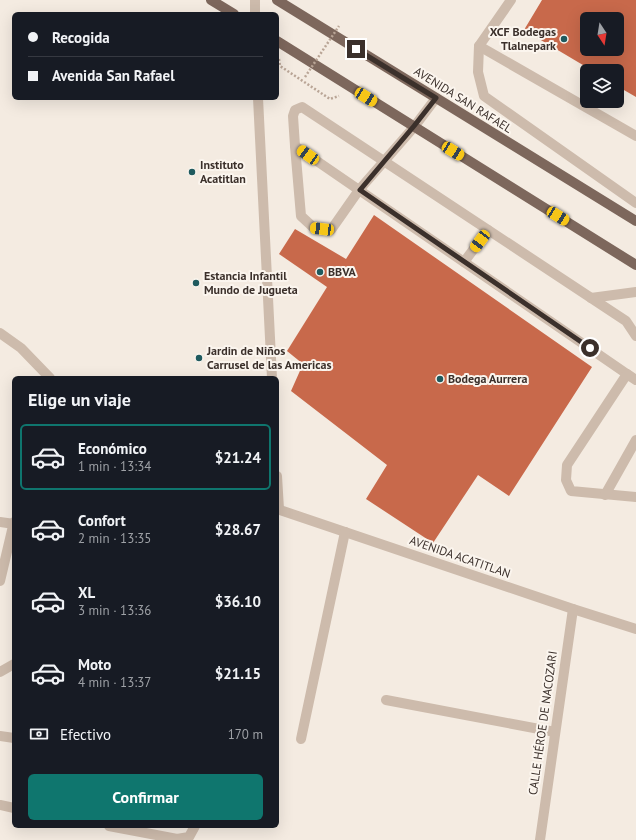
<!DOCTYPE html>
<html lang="es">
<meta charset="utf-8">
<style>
:root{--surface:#171b24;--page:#20242c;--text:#f1f3f6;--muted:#9ea1a6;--line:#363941;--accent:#0f766e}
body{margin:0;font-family:"PT Sans",sans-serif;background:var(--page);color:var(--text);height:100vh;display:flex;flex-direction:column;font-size:15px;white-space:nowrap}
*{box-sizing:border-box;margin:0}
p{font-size:13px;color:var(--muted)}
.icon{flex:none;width:22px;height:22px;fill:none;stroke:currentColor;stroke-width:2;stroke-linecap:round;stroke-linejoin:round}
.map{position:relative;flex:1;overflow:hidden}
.details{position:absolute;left:12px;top:376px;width:267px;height:452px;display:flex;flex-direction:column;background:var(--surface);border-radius:6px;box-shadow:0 4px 16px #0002}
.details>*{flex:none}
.hud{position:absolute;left:12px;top:12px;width:267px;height:88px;border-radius:6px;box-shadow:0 4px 16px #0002;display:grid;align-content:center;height:88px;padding:0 16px;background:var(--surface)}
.needle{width:26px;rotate:168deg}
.buttons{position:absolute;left:580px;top:12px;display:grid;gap:8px}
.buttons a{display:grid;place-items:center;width:44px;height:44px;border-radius:6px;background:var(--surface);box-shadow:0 4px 16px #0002;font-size:20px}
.end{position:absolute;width:18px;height:18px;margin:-9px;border:5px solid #3b302b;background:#fff;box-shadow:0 0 0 2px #fff}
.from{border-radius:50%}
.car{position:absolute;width:12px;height:24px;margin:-12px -6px;border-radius:5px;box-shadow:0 0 3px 1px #0007;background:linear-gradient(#f5c518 24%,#345 0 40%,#f5c518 0 76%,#345 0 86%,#f5c518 0)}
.hud b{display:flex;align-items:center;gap:14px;height:38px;font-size:15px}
.hud b+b{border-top:1px solid var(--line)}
.hud i{width:10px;height:10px;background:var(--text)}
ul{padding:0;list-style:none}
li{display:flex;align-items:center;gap:12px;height:66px;margin:0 8px 6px;padding:0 8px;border:2px solid transparent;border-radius:6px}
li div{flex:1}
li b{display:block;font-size:15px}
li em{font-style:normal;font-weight:700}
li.selected{border-color:var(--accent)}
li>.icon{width:36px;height:36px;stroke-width:1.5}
h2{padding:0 16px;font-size:18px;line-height:48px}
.pay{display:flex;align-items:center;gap:10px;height:44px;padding:0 16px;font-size:15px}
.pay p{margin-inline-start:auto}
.action{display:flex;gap:8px;margin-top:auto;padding:8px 16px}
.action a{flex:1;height:46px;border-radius:6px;background:var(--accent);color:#fff;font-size:16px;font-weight:700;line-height:46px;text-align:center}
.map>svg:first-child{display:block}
</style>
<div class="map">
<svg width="636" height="840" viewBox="0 0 636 840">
<rect width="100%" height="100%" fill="#f4ebe1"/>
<g fill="#c8694b" fill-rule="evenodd">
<path d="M542 0H636V97L617 86V71H593L524 30ZM587 19H617V49H587Z"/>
<path d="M374 215 592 367 509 496 478 475 433 543 366 499 387 465 291 391 303 364 287 351 327 287 279 254 295 229 346 259Z"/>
</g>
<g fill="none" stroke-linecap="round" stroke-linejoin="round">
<path stroke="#b9a596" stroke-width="2.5" stroke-dasharray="2 2" stroke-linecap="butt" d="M279 59 280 66 330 99 339 96"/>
<g stroke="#cdbbac" stroke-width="10">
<path d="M511 0 479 46 478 72 484 96 636 203"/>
<path d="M255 14V0"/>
<path d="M479 46 636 136"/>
<path d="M258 98 272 378"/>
<path d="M295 146 301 216 314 228 331 230 359 190 414 127 436 98"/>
<path d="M464 262 488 230"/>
<path d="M591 298 636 292"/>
<path d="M0 333 21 348 50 378"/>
<path d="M627 374 295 146 293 116 295 110 302 107 626 321 636 336"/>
<path d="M636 380 627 374 567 465 566 480 571 491 636 497"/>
<path d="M277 476 279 509 277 510"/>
<path d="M605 495 636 440"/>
<path d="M277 509 573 609 636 629"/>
<path d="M0 522 14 524"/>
<path d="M0 581 14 522"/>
<path d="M0 672 14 664"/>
<path d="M386 700 555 732"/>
<path d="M0 736 14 738"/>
<path d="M301 739 345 532"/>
<path d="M0 805 14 808"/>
<path d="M109 826 177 839 189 837 195 826"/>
<path d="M540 840 573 609"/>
</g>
<g stroke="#7d675c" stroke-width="10">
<path d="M211 0 234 14"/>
<path d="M277 0 636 221"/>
<path d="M277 41 636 265"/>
</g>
<path stroke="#b9a596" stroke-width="2.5" stroke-dasharray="2 2" stroke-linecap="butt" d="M305 77 339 26"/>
</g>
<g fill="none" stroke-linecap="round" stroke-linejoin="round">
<path stroke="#3b302b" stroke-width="5" d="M356 49 436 98 414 126 360 190 590 348"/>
</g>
<g fill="#1f5a5e" stroke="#fbf5ee" stroke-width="1.5">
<circle cx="564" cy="39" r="4"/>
<circle cx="192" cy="172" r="4"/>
<circle cx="320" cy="272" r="4"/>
<circle cx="196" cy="283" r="4"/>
<circle cx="199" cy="358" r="4"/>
<circle cx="440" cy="379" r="4"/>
</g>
<g text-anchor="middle" stroke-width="4" stroke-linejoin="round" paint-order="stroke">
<g font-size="12" font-weight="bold" fill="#3b302b" stroke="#fbf5ee" text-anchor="start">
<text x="556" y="36" text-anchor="end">XCF Bodegas<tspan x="556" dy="14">Tlalnepark</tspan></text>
<text x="200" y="169">Instituto<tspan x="200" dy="14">Acatitlan</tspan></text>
<text x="328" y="276">BBVA</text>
<text x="204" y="280">Estancia Infantil<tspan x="204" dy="14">Mundo de Jugueta</tspan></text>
<text x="207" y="355">Jardin de Niños<tspan x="207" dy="14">Carrusel de las Americas</tspan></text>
<text x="448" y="383">Bodega Aurrera</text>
</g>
<g font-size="12" fill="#3b302b" stroke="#fbf5ee">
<text transform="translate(463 100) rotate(32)" y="4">AVENIDA SAN RAFAEL</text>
<text transform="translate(460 557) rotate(19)" y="4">AVENIDA ACATITLAN</text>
<text transform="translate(543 723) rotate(-82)" y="4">CALLE HÉROE DE NACOZARI</text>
</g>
</g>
</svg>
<div class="buttons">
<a><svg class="needle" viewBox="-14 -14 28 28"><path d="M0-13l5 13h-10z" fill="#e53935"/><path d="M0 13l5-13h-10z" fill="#9ea1a6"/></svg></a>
<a><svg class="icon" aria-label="layers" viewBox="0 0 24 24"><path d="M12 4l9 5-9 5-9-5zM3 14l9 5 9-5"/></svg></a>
</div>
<i class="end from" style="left:590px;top:348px"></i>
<i class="end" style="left:356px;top:49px"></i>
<i class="car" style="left:366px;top:97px;rotate:122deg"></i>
<i class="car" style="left:453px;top:151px;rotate:122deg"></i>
<i class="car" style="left:308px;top:155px;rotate:305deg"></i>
<i class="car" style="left:558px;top:216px;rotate:122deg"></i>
<i class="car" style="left:322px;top:229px;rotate:277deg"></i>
<i class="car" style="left:480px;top:241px;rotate:217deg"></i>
<div class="hud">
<b><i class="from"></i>Recogida</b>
<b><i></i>Avenida San Rafael</b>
</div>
<section class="details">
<h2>Elige un viaje</h2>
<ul>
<li class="selected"><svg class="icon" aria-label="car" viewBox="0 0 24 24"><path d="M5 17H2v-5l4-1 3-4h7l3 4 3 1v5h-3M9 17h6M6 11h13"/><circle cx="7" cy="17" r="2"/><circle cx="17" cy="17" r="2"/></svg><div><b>Económico</b><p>1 min · 13:34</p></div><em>$21.24</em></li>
<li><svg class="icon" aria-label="car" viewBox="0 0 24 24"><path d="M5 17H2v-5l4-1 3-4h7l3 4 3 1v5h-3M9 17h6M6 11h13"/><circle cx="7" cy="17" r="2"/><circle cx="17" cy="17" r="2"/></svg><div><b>Confort</b><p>2 min · 13:35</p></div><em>$28.67</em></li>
<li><svg class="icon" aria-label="car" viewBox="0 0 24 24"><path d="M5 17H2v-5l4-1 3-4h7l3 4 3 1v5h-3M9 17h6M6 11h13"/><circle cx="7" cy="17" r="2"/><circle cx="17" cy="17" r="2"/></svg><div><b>XL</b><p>3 min · 13:36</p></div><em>$36.10</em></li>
<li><svg class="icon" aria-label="car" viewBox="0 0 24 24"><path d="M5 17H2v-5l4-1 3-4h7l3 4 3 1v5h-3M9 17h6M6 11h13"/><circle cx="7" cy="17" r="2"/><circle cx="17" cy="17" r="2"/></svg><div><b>Moto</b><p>4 min · 13:37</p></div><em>$21.15</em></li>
</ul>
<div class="pay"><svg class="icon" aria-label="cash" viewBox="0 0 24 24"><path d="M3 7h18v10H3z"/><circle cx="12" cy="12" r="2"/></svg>Efectivo<p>170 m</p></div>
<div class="action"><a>Confirmar</a></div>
</section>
</div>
